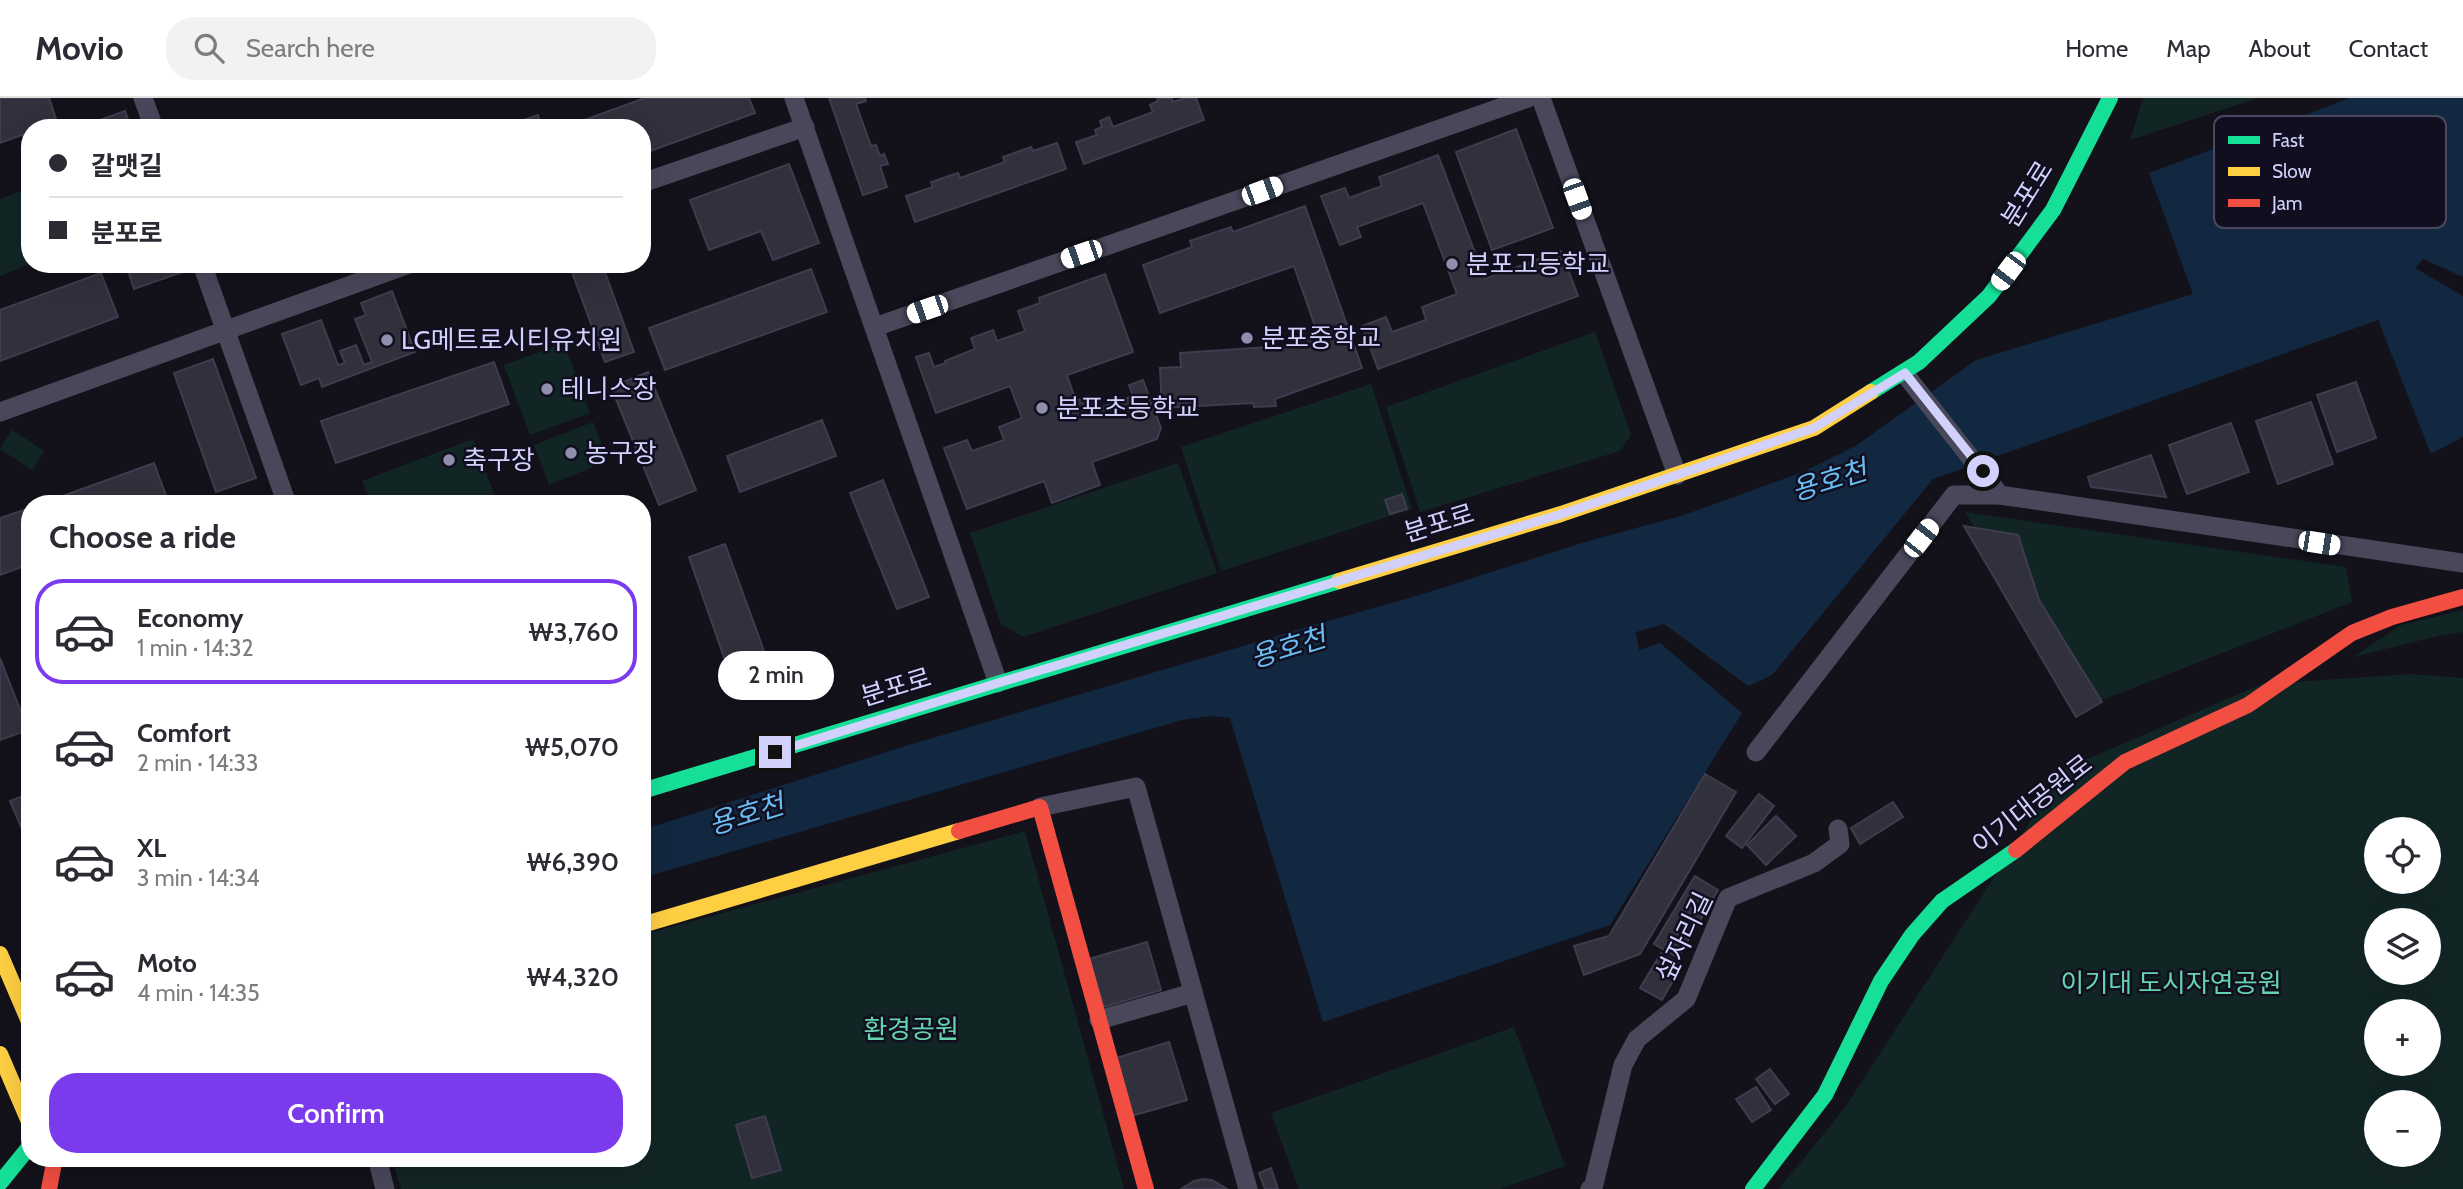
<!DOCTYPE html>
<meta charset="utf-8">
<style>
:root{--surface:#fff;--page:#f2f2f3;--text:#2b2b33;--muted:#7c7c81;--line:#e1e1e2;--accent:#7c3aed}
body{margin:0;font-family:Cabin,"Noto Sans KR",sans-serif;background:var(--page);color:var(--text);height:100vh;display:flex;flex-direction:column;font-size:26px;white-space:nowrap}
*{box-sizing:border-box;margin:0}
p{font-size:23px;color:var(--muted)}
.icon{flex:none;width:38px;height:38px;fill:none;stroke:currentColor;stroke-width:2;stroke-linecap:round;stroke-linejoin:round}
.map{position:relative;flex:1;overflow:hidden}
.drawer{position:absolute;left:21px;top:397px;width:630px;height:672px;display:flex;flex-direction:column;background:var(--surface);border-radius:28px;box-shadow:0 7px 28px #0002}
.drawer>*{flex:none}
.hud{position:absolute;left:21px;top:21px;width:630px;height:154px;border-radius:28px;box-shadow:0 7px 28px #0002;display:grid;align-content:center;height:154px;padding:0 28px;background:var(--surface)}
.tools{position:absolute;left:2364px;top:719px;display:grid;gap:14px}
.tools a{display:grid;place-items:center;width:77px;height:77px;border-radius:50%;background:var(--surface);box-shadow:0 7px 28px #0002;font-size:35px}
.end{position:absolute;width:32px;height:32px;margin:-16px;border:9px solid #d2d1fb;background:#111;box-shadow:0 0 0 4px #111}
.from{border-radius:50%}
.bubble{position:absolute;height:49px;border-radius:24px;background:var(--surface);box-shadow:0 7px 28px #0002;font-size:23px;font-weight:600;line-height:49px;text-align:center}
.car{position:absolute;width:21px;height:42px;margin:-21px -10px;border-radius:9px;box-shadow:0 0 5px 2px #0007;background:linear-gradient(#fff 24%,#345 0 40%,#fff 0 76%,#345 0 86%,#fff 0)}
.hud b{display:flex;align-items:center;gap:24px;height:66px;font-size:26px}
.hud b+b{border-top:2px solid var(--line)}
.hud i{width:18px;height:18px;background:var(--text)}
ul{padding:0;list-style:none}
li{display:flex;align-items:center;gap:21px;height:105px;margin:0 14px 10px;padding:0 14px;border:4px solid transparent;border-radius:28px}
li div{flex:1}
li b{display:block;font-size:26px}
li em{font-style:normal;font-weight:600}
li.selected{border-color:var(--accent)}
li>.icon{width:63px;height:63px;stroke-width:1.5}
h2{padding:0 28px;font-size:32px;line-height:84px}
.primary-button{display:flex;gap:14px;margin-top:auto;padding:14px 28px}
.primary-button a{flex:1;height:80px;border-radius:28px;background:var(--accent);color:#fff;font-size:28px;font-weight:600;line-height:80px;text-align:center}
header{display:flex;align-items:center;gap:42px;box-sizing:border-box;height:98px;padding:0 35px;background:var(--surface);border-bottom:2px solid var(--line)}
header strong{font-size:33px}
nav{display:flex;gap:38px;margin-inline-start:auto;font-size:24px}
.search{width:490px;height:63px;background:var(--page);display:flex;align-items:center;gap:18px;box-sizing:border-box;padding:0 24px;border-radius:28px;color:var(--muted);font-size:26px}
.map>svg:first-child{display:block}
</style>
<header>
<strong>Movio</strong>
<div class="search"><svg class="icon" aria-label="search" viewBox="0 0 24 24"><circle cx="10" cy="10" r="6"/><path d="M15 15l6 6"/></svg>Search here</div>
<nav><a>Home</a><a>Map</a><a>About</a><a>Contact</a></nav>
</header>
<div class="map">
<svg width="2463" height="1091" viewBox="0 0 2463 1091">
<rect width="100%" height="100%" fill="#13121b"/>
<g fill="#122525" fill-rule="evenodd">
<path d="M2143 0H2258L2130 42Z"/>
<path d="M20 93 30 118V166L0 178V101Z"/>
<path d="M1595 234 1631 337 1620 353 1420 414 1386 309Z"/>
<path d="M564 245 590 315 530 337 504 267Z"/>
<path d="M1371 286 1412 411 1221 473 1181 349Z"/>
<path d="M593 324 608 363 549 387 534 347Z"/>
<path d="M12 332 44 353 32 372 0 351Z"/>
<path d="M473 341 496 400 480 406H371L362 383Z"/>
<path d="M1178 365 1217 475 1023 539 1001 526 970 435Z"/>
<path d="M1965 414 2346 469 2352 504 2082 610Z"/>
<path d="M2463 512V534L2438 538 2353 559 2401 527Z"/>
<path d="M2411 576 2463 580V1091H1779L1846 1008 2064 671 2262 586ZM2376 732H2429V784H2376ZM2376 822H2429V875H2376ZM2376 914H2429V966H2376ZM2376 1004H2429V1057H2376Z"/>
<path d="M1025 733 1124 1091H401L392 1061 642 1060V837Z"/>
<path d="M1514 929 1565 1068 1500 1091H1299L1271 1015Z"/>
</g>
<path fill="#122840" d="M2350 0H2463V179L2423 161 2415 170 2463 198V339L2431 356 2378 222 1933 381 1772 577 1748 588 1664 526 1636 534 1639 552 1660 545 1742 615 1610 827 1323 924 1230 620 1211 618 1182 622 642 780V732L909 647 1307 529 1423 496 1585 444 1684 417 1803 374 1857 347 1976 262 2193 196 2149 75Z"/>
<g fill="#31303d" stroke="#3e3c4e" stroke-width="2">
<path d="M0 0H49L57 24 43 30H30V34L0 45Z"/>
<path d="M645 0H749L755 15 642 56V30L565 29Z"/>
<path d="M829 0H865L866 3 856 6 871 48 876 47 880 58 884 56 888 66 880 68 887 89 863 97Z"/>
<path d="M1157 0H1171L1173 4 1185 0H1196L1204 22 1084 66 1076 44 1097 37 1095 32 1102 29 1100 23 1109 19 1113 29 1153 14 1150 7 1158 3Z"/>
<path d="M125 13 131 30H78Z"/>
<path d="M538 17 542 30H501Z"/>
<path d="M1516 31 1553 130 1492 152 1456 54Z"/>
<path d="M1057 45 1066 71 915 124 906 98 933 89 931 84 958 75 960 80 1005 64 1003 59 1031 49 1033 53Z"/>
<path d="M1438 57 1485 181 1561 153 1578 198 1378 271 1362 228 1386 219 1392 234 1426 222 1422 209 1457 196 1423 105 1357 129 1361 139 1340 147 1321 98 1345 90 1349 100 1368 93 1382 88 1379 79Z"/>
<path d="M789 66 819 145 773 162 761 133 709 152 690 102Z"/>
<path d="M1305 108 1362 270 1275 301 1276 308 1254 309 1253 305 1162 310 1160 270 1181 269 1180 255 1285 248 1318 237 1294 168 1160 215 1143 167 1192 149 1190 143 1231 129 1233 134Z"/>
<path d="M126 166H180L182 174 134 191Z"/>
<path d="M569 166H602L634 254 605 264Z"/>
<path d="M811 171 827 214 665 272 649 230Z"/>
<path d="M101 175 118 219 0 263V212Z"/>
<path d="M1105 176 1133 254 1067 277 1076 303 1089 298 1094 312 1133 298 1129 287 1143 282 1161 330 1157 341 1092 364 1100 387 1052 405 1044 383 967 411 944 350 967 342 972 353 1004 342 999 329 1022 320 1010 288 936 315 916 259 929 255 934 269 946 265 945 263 975 251 971 240 993 232 997 243 1025 233 1018 213 1040 205 1039 200Z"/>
<path d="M392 193 415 254 322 289 319 280 301 287 282 236 321 222 338 267 345 265 340 253 356 247 364 267 372 264 355 221 366 217 361 205Z"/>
<path d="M213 261 256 380 216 394 174 275Z"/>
<path d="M494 264 509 306 336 365 321 323Z"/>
<path d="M648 274 696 392 659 407 611 289Z"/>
<path d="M2356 284 2376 340 2337 354 2317 297Z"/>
<path d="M2311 304 2333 366 2278 386 2256 323Z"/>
<path d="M822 322 836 358 740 394 727 358Z"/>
<path d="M2231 325 2249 374 2187 396 2169 347Z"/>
<path d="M2151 357 2166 399 2091 389 2088 379Z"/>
<path d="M154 365 169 406H40L121 377Z"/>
<path d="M883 382 929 499 897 511 850 395Z"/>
<path d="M1402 396 1407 411 1390 416 1385 402Z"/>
<path d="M30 410V466L0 477V420Z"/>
<path d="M1964 428 2018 437 2039 502 2102 604 2076 619Z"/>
<path d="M725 446 764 553 726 565 689 459Z"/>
<path d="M0 560 28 632 0 642Z"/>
<path d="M1705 676 1736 694 1640 856 1584 877 1574 848 1609 838Z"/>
<path d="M30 695V750L10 703Z"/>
<path d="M1759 696 1774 708 1742 750 1726 738Z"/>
<path d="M1893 704 1903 719 1860 746 1851 730Z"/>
<path d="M1776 718 1796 738 1766 767 1747 747Z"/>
<path d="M1695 778 1718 792 1678 860 1654 846Z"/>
<path d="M1147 844 1161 892 1104 909 1089 861Z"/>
<path d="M1661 855 1682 867 1662 902 1640 890Z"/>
<path d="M1169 944 1187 1002 1128 1019 1110 962Z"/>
<path d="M1770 971 1789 996 1775 1006 1756 981Z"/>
<path d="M1756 989 1771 1012 1752 1024 1736 1001Z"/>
<path d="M765 1018 781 1072 752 1080 736 1027Z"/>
<path d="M1271 1070 1278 1091H1265L1259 1075Z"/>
<path d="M1203 1081 1212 1082 1227 1091H1181L1194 1083Z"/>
</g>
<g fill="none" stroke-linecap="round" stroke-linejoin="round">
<g stroke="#49485b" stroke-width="19">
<path d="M143 0 154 30"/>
<path d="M794 0 998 585"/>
<path d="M1541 0 1677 377"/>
<path d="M642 85 805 29"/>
<path d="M202 166 287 406"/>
<path d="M875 229 1528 0"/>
<path d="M1904 275 2000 397 2463 465"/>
<path d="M0 314 409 166"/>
<path d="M1756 654 1954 397H2000"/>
<path d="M1040 709 1136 689 1248 1091"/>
<path d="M1099 922 1193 895"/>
<path d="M377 1060 385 1091"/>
<path d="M1590 1091 1593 1090 1623 967 1637 941 1686 901 1728 800 1814 765 1840 746 1838 731"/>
</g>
<g stroke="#16e098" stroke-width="16">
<path d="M1871 294 1919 264 1989 198 2053 112 2110 0"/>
<path d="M642 693 1339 483"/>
<path d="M0 1085 30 1048"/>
<path d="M1753 1091 1825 997 1881 883 1912 837 1942 803 2016 752"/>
</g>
<g stroke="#ffcf43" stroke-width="16">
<path d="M1339 483 1561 416 1814 330 1871 294"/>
<path d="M642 827 959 733"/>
<path d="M0 856 30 926"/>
<path d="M0 956 30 1026"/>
</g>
<g stroke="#f24e42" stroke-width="16">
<path d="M959 733 1040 709 1146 1091"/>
<path d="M2016 752 2125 664 2248 607 2352 535 2392 519 2463 499"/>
<path d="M49 1091 55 1060"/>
</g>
</g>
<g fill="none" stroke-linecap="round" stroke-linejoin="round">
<path stroke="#d2d1fb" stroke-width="9" d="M775 654 998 585 1562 416 1677 377 1814 330 1905 275 1983 373"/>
</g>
<g fill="#8f8ead" stroke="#100e1f" stroke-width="2.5">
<circle cx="1452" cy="166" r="7"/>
<circle cx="1247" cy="240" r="7"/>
<circle cx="387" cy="242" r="7"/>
<circle cx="547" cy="291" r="7"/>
<circle cx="1042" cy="310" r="7"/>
<circle cx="571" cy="355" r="7"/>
<circle cx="449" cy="362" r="7"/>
</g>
<g text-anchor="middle" stroke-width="5" stroke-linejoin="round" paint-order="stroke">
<g font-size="26" fill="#d2d1fb" stroke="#100e1f">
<text transform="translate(2027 96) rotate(-58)" y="9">분포로</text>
<text transform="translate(1439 425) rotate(-17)" y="9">분포로</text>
<text transform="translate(896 589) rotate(-17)" y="9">분포로</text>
<text transform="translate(2032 706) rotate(-38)" y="9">이기대공원로</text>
<text transform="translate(1684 839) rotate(-64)" y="9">섶자리길</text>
</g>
<g font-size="26" fill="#d2d1fb" stroke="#100e1f" text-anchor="start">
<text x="1466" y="175">분포고등학교</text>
<text x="1261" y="249">분포중학교</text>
<text x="401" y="251">LG메트로시티유치원</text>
<text x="561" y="300">테니스장</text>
<text x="1056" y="319">분포초등학교</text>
<text x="585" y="364">농구장</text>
<text x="463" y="371">축구장</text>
</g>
<g font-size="26" fill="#64d4af" stroke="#100e1f">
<text x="2171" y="894">이기대 도시자연공원</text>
<text x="911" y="940">환경공원</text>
</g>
<g font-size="28" font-style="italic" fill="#68bcf2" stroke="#100e1f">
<text transform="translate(1829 382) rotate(-17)" y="10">용호천</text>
<text transform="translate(1288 549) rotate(-17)" y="10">용호천</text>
<text transform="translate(746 716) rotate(-17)" y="10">용호천</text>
</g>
</g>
<rect x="2214" y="18" width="232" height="112" rx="10" fill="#100e1f" stroke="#4a4861" stroke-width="2"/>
<rect x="2228" y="38" width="32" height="8" fill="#16e098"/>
<rect x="2228" y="69" width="32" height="9" fill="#ffcf43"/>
<rect x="2228" y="101" width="32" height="8" fill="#f24e42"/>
<g font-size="19" fill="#d2d1fb">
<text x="2272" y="49">Fast</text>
<text x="2272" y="80">Slow</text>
<text x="2272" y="112">Jam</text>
</g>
</svg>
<div class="tools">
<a><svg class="icon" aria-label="locate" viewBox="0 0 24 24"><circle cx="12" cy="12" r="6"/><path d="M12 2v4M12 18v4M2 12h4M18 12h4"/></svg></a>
<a><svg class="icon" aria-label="layers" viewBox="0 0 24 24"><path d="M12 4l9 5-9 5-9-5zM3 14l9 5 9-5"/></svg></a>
<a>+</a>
<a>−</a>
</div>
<i class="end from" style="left:1983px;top:373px"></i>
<i class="end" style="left:775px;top:654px"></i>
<div class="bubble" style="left:718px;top:553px;width:116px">2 min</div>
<i class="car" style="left:1262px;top:93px;rotate:70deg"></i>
<i class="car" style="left:1577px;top:101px;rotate:160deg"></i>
<i class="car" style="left:1081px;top:156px;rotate:251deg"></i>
<i class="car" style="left:2008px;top:173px;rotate:217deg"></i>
<i class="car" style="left:927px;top:211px;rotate:251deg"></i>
<i class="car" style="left:1921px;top:440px;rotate:38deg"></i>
<i class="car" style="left:2319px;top:445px;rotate:99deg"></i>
<div class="hud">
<b><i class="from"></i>갈맷길</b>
<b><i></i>분포로</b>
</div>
<section class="drawer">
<h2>Choose a ride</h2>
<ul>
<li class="selected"><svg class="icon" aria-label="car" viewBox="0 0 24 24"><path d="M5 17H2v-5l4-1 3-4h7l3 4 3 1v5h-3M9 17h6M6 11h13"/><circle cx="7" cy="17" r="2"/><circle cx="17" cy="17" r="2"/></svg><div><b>Economy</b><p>1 min · 14:32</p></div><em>₩3,760</em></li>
<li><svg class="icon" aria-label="car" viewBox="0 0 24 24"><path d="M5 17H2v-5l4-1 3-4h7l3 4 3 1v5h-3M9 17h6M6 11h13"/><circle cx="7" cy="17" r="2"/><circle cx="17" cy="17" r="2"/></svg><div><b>Comfort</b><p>2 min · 14:33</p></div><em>₩5,070</em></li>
<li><svg class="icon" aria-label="car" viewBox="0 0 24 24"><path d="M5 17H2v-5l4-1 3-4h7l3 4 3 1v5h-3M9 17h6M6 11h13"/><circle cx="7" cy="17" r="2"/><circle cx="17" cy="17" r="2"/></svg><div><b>XL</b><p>3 min · 14:34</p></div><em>₩6,390</em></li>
<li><svg class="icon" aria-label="car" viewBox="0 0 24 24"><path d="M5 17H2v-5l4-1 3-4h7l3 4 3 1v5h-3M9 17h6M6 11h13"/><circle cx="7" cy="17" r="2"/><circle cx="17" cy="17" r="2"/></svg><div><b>Moto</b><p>4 min · 14:35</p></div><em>₩4,320</em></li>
</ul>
<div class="primary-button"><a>Confirm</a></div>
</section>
</div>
